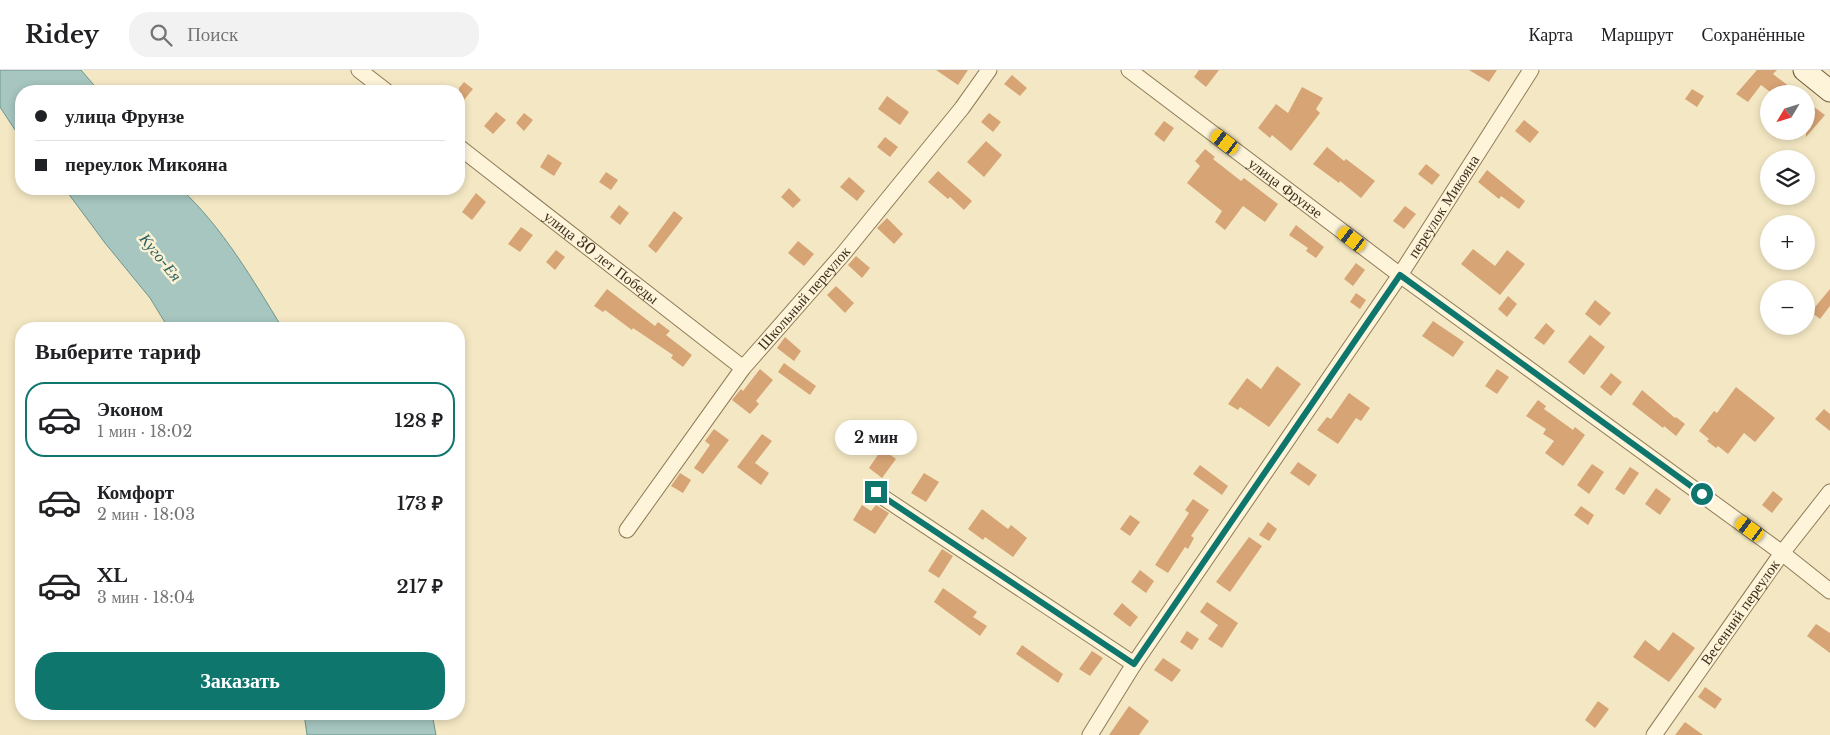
<!DOCTYPE html>
<html lang="ru">
<meta charset="utf-8">
<style>
:root{--surface:#fff;--page:#f2f2f2;--text:#202124;--muted:#757577;--line:#e0e0e0;--accent:#0f766e}
body{margin:0;font-family:"Libre Baskerville",serif;background:var(--page);color:var(--text);height:100vh;display:flex;flex-direction:column;font-size:19px;white-space:nowrap}
*{box-sizing:border-box;margin:0}
p{font-size:16px;color:var(--muted)}
.icon{flex:none;width:28px;height:28px;fill:none;stroke:currentColor;stroke-width:2;stroke-linecap:round;stroke-linejoin:round}
.map{position:relative;flex:1;overflow:hidden}
.panel{position:absolute;left:15px;top:252px;width:450px;height:398px;display:flex;flex-direction:column;background:var(--surface);border-radius:20px;box-shadow:0 2px 8px #0003}
.panel>*{flex:none}
.hud{position:absolute;left:15px;top:15px;width:450px;height:110px;border-radius:20px;box-shadow:0 2px 8px #0003;display:grid;align-content:center;height:110px;padding:0 20px;background:var(--surface)}
.needle{width:32px;rotate:232deg}
.tools{position:absolute;left:1760px;top:15px;display:grid;gap:10px}
.tools a{display:grid;place-items:center;width:55px;height:55px;border-radius:50%;background:var(--surface);box-shadow:0 2px 8px #0003;font-size:25px}
.end{position:absolute;width:22px;height:22px;margin:-11px;border:6px solid #0f766e;background:#fff;box-shadow:0 0 0 2px #fff}
.from{border-radius:50%}
.bubble{position:absolute;height:35px;border-radius:18px;background:var(--surface);box-shadow:0 2px 8px #0003;font-size:16px;font-weight:600;line-height:35px;text-align:center}
.car{position:absolute;width:15px;height:30px;margin:-15px -8px;border-radius:6px;box-shadow:0 0 4px 1px #0007;background:linear-gradient(#f5c518 24%,#345 0 40%,#f5c518 0 76%,#345 0 86%,#f5c518 0)}
.hud b{display:flex;align-items:center;gap:18px;height:48px;font-size:19px}
.hud b+b{border-top:1px solid var(--line)}
.hud i{width:12px;height:12px;background:var(--text)}
ul{padding:0;list-style:none}
li{display:flex;align-items:center;gap:15px;height:75px;margin:0 10px 8px;padding:0 10px;border:2px solid transparent;border-radius:20px}
li div{flex:1}
li b{display:block;font-size:19px}
li em{font-style:normal;font-weight:600}
li.active{border-color:var(--accent)}
li>.icon{width:45px;height:45px;stroke-width:1.5}
h2{padding:0 20px;font-size:22px;line-height:60px}
.button{display:flex;gap:10px;margin-top:auto;padding:10px 20px}
.button a{flex:1;height:58px;border-radius:20px;background:var(--accent);color:#fff;font-size:20px;font-weight:600;line-height:58px;text-align:center}
header{display:flex;align-items:center;gap:30px;box-sizing:border-box;height:70px;padding:0 25px;background:var(--surface);border-bottom:1px solid var(--line)}
header strong{font-size:24px}
nav{display:flex;gap:28px;margin-inline-start:auto;font-size:18px}
.search{width:350px;height:45px;background:var(--page);display:flex;align-items:center;gap:12px;box-sizing:border-box;padding:0 18px;border-radius:20px;color:var(--muted);font-size:19px}
.map>svg:first-child{display:block}
</style>
<header>
<strong>Ridey</strong>
<div class="search"><svg class="icon" aria-label="search" viewBox="0 0 24 24"><circle cx="10" cy="10" r="6"/><path d="M15 15l6 6"/></svg>Поиск</div>
<nav><a>Карта</a><a>Маршрут</a><a>Сохранённые</a></nav>
</header>
<div class="map">
<svg width="1830" height="665" viewBox="0 0 1830 665">
<rect width="100%" height="100%" fill="#f4e8c4"/>
<g fill="#a6c6bf" stroke="#6b968e">
<path d="M0 0H81L99 21H21V69L0 37Z"/>
<path d="M65 119H181C223 158 253 210 283 259H169L150 228 105 173Z"/>
<path d="M304 644H432L436 665H307Z"/>
</g>
<g fill="#d7a475">
<path d="M936 0H968L958 15Z"/>
<path d="M1199 0H1219L1206 17 1194 7Z"/>
<path d="M1469 0H1497L1489 12Z"/>
<path d="M1757 0H1777L1773 4 1799 24H1773L1761 15 1748 32 1736 24Z"/>
<path d="M1012 5 1027 18 1020 26 1004 14Z"/>
<path d="M464 12 473 19 459 36V18Z"/>
<path d="M1302 17 1323 28 1316 39 1320 43 1291 81 1272 65 1270 68 1258 58 1276 34 1288 43Z"/>
<path d="M1692 19 1704 26 1697 37 1685 29Z"/>
<path d="M887 26 909 42 900 55 878 39Z"/>
<path d="M1814 37 1825 45 1806 67V46Z"/>
<path d="M496 42 506 50 493 64 484 56Z"/>
<path d="M524 43 533 50 524 61 516 53Z"/>
<path d="M989 43 1001 52 993 62 981 52Z"/>
<path d="M1524 50 1539 62 1530 73 1515 61Z"/>
<path d="M1164 51 1174 58 1164 72 1154 64Z"/>
<path d="M885 67 898 77 890 87 877 77Z"/>
<path d="M986 71 1002 85 984 107 967 92Z"/>
<path d="M1327 77 1344 91 1346 89 1375 111 1361 128 1340 111 1339 113 1313 94Z"/>
<path d="M1205 79 1215 87 1213 89 1241 111 1244 108 1278 134 1265 152 1243 136 1225 160 1215 152 1222 141 1187 113 1200 96 1195 91Z"/>
<path d="M548 84 562 93 554 106 540 97Z"/>
<path d="M1426 94 1440 105 1432 115 1418 104Z"/>
<path d="M1487 100 1525 131 1519 139 1501 126 1499 129 1478 112Z"/>
<path d="M938 101 972 131 964 140 950 127 948 129 928 112Z"/>
<path d="M606 102 618 110 611 120 599 112Z"/>
<path d="M849 107 865 121 857 131 840 117Z"/>
<path d="M789 118 801 130 793 138 781 127Z"/>
<path d="M476 123 486 132 472 150 462 142Z"/>
<path d="M619 135 629 143 620 155 610 147Z"/>
<path d="M1405 136 1416 144 1404 159 1393 151Z"/>
<path d="M674 141 683 148 656 183 648 176Z"/>
<path d="M887 148 903 164 894 174 877 158Z"/>
<path d="M1296 155 1324 177 1316 188 1306 181 1308 178 1289 165Z"/>
<path d="M521 157 533 165 520 182 508 174Z"/>
<path d="M798 171 814 184 804 196 788 183Z"/>
<path d="M1473 179 1495 196 1507 180 1525 194 1500 225 1461 194Z"/>
<path d="M556 180 565 187 555 200 546 192Z"/>
<path d="M856 186 870 198 862 208 848 195Z"/>
<path d="M1356 193 1365 200 1353 216 1344 209Z"/>
<path d="M836 216 854 233 845 243 827 225Z"/>
<path d="M607 219 655 256 658 252 670 261 666 265 692 285 683 297 671 288 673 285 633 258 632 260 605 240 603 242 594 236Z"/>
<path d="M1830 219V236L1820 249 1811 242Z"/>
<path d="M1356 223 1366 230 1360 239 1350 232Z"/>
<path d="M1508 226 1517 234 1507 247 1498 239Z"/>
<path d="M1595 230 1611 243 1600 256 1585 244Z"/>
<path d="M1433 251 1464 272 1453 287 1422 266Z"/>
<path d="M1546 253 1555 261 1544 275 1534 268Z"/>
<path d="M1590 265 1605 277 1584 305 1568 292Z"/>
<path d="M785 267 801 281 794 291 777 278Z"/>
<path d="M784 293 816 316 810 325 778 302Z"/>
<path d="M1277 296 1301 314 1269 357 1240 337 1238 340 1228 334 1247 308 1261 319Z"/>
<path d="M760 299 773 310 756 331 759 334 750 344 732 330 741 319 743 321Z"/>
<path d="M1497 299 1509 307 1497 324 1485 316Z"/>
<path d="M1611 303 1622 312 1611 326 1600 317Z"/>
<path d="M1736 317 1775 348 1755 372 1744 363 1728 384 1718 376 1716 378 1707 371 1709 369 1699 361 1714 341 1717 343Z"/>
<path d="M1642 320 1675 348 1676 347 1685 354 1676 366 1664 356 1663 358 1632 334Z"/>
<path d="M1349 323 1370 338 1361 351 1356 348 1338 374 1317 360 1327 347 1331 349Z"/>
<path d="M1538 330 1546 336 1544 339 1573 360 1575 357 1585 365 1563 396 1545 383 1554 371 1543 364 1546 359 1526 346Z"/>
<path d="M1824 339 1830 344V361L1815 349Z"/>
<path d="M714 359 729 370 703 404 694 398 710 375 705 371Z"/>
<path d="M762 364 772 371 755 393 769 403 761 415 737 397Z"/>
<path d="M882 379 896 389 882 408 869 398Z"/>
<path d="M1298 392 1317 405 1309 416 1290 403Z"/>
<path d="M1592 394 1604 402 1589 424 1577 415Z"/>
<path d="M1200 395 1228 416 1222 425 1193 404Z"/>
<path d="M1630 397 1639 403 1624 425 1615 419Z"/>
<path d="M680 403 691 410 683 423 671 416Z"/>
<path d="M924 403 939 412 926 432 911 423Z"/>
<path d="M1656 418 1671 429 1660 445 1645 434Z"/>
<path d="M1773 421 1783 429 1772 443 1762 435Z"/>
<path d="M1193 429 1209 440 1191 466 1194 468 1188 479 1185 477 1168 503 1155 495 1189 443 1185 440Z"/>
<path d="M862 435 871 441 876 435 889 443 875 464 853 450Z"/>
<path d="M1581 436 1594 445 1588 455 1574 445Z"/>
<path d="M982 439 1008 459 1011 455 1027 468 1013 487 985 467 983 470 968 459Z"/>
<path d="M1130 445 1140 452 1130 466 1120 459Z"/>
<path d="M1268 452 1277 459 1269 471 1259 465Z"/>
<path d="M1249 467 1262 476 1230 522 1216 512Z"/>
<path d="M942 479 953 486 939 508 928 501Z"/>
<path d="M1140 500 1154 511 1146 523 1131 512Z"/>
<path d="M943 518 977 542 973 547 987 556 980 566 934 532Z"/>
<path d="M1207 532 1238 553 1222 578 1208 569 1218 555 1200 542Z"/>
<path d="M1122 533 1138 547 1130 557 1113 544Z"/>
<path d="M1816 554 1830 563V583L1807 566Z"/>
<path d="M1187 561 1199 569 1192 580 1180 572Z"/>
<path d="M1673 562 1695 578 1669 612 1633 587 1645 570 1659 581Z"/>
<path d="M1022 575 1063 604 1058 613 1016 584Z"/>
<path d="M1092 581 1103 588 1090 606 1079 599Z"/>
<path d="M1163 588 1181 600 1172 612 1154 600Z"/>
<path d="M1705 617 1722 629 1715 639 1698 627Z"/>
<path d="M1598 631 1609 639 1595 658 1585 650Z"/>
<path d="M1129 636 1149 651 1139 665H1109Z"/>
<path d="M1685 652 1703 665H1675Z"/>
</g>
<g fill="none" stroke-linecap="round" stroke-linejoin="round">
<defs>
<g id="street">
<path d="M359 0 386 21"/>
<path id="s1" d="M1129 0 1400 205 1782 483 1830 521"/>
<path id="s2" d="M459 77 743 298"/>
<path d="M875 422 1134 594"/>
<path id="s3" d="M627 460 743 298 843 184 962 38 989 0"/>
<path id="s4" d="M1090 665 1134 594 1400 205 1531 0"/>
<path id="s5" d="M1654 665 1782 483 1830 422"/>
</g>
<path id="secondary" d="M1804 0 1830 21"/>
</defs>
<use href="#street" stroke="#917a57" stroke-width="17"/>
<use href="#secondary" stroke="#735a3a" stroke-width="23"/>
<use href="#street" stroke="#fdf4d9" stroke-width="15"/>
<use href="#secondary" stroke="#fdf4d9" stroke-width="21"/>
</g>
<g fill="none" stroke-linecap="round" stroke-linejoin="round">
<path stroke="#0f766e" stroke-width="6" d="M876 422 1134 594 1400 205 1702 424"/>
</g>
<g text-anchor="middle" stroke-width="5" stroke-linejoin="round" paint-order="stroke">
<g font-size="15" fill="#40301d" stroke="#faf1d5">
<text dy="5" stroke="none"><textPath href="#s1" startOffset="196">улица Фрунзе</textPath></text>
<text dy="5" stroke="none"><textPath href="#s4" startOffset="636">переулок Микояна</textPath></text>
<text dy="5" stroke="none"><textPath href="#s2" startOffset="180">улица 30 лет Победы</textPath></text>
<text dy="5" stroke="none"><textPath href="#s3" startOffset="292">Школьный переулок</textPath></text>
<text dy="5" stroke="none"><textPath href="#s5" startOffset="150">Весенний переулок</textPath></text>
</g>
<g font-size="16" font-style="italic" fill="#2a6161" stroke="#faf1d5">
<text transform="translate(161 187) rotate(51)" y="6">Куго-Ея</text>
</g>
</g>
</svg>
<div class="tools">
<a><svg class="needle" viewBox="-14 -14 28 28"><path d="M0-13l5 13h-10z" fill="#e53935"/><path d="M0 13l5-13h-10z" fill="#757577"/></svg></a>
<a><svg class="icon" aria-label="layers" viewBox="0 0 24 24"><path d="M12 4l9 5-9 5-9-5zM3 14l9 5 9-5"/></svg></a>
<a>+</a>
<a>−</a>
</div>
<i class="end from" style="left:1702px;top:424px"></i>
<i class="end" style="left:876px;top:422px"></i>
<div class="bubble" style="left:835px;top:350px;width:82px">2 мин</div>
<i class="car" style="left:1225px;top:72px;rotate:307deg"></i>
<i class="car" style="left:1352px;top:169px;rotate:307deg"></i>
<i class="car" style="left:1750px;top:459px;rotate:306deg"></i>
<div class="hud">
<b><i class="from"></i>улица Фрунзе</b>
<b><i></i>переулок Микояна</b>
</div>
<section class="panel">
<h2>Выберите тариф</h2>
<ul>
<li class="active"><svg class="icon" aria-label="car" viewBox="0 0 24 24"><path d="M5 17H2v-5l4-1 3-4h7l3 4 3 1v5h-3M9 17h6M6 11h13"/><circle cx="7" cy="17" r="2"/><circle cx="17" cy="17" r="2"/></svg><div><b>Эконом</b><p>1 мин · 18:02</p></div><em>128 ₽</em></li>
<li><svg class="icon" aria-label="car" viewBox="0 0 24 24"><path d="M5 17H2v-5l4-1 3-4h7l3 4 3 1v5h-3M9 17h6M6 11h13"/><circle cx="7" cy="17" r="2"/><circle cx="17" cy="17" r="2"/></svg><div><b>Комфорт</b><p>2 мин · 18:03</p></div><em>173 ₽</em></li>
<li><svg class="icon" aria-label="car" viewBox="0 0 24 24"><path d="M5 17H2v-5l4-1 3-4h7l3 4 3 1v5h-3M9 17h6M6 11h13"/><circle cx="7" cy="17" r="2"/><circle cx="17" cy="17" r="2"/></svg><div><b>XL</b><p>3 мин · 18:04</p></div><em>217 ₽</em></li>
</ul>
<div class="button"><a>Заказать</a></div>
</section>
</div>
